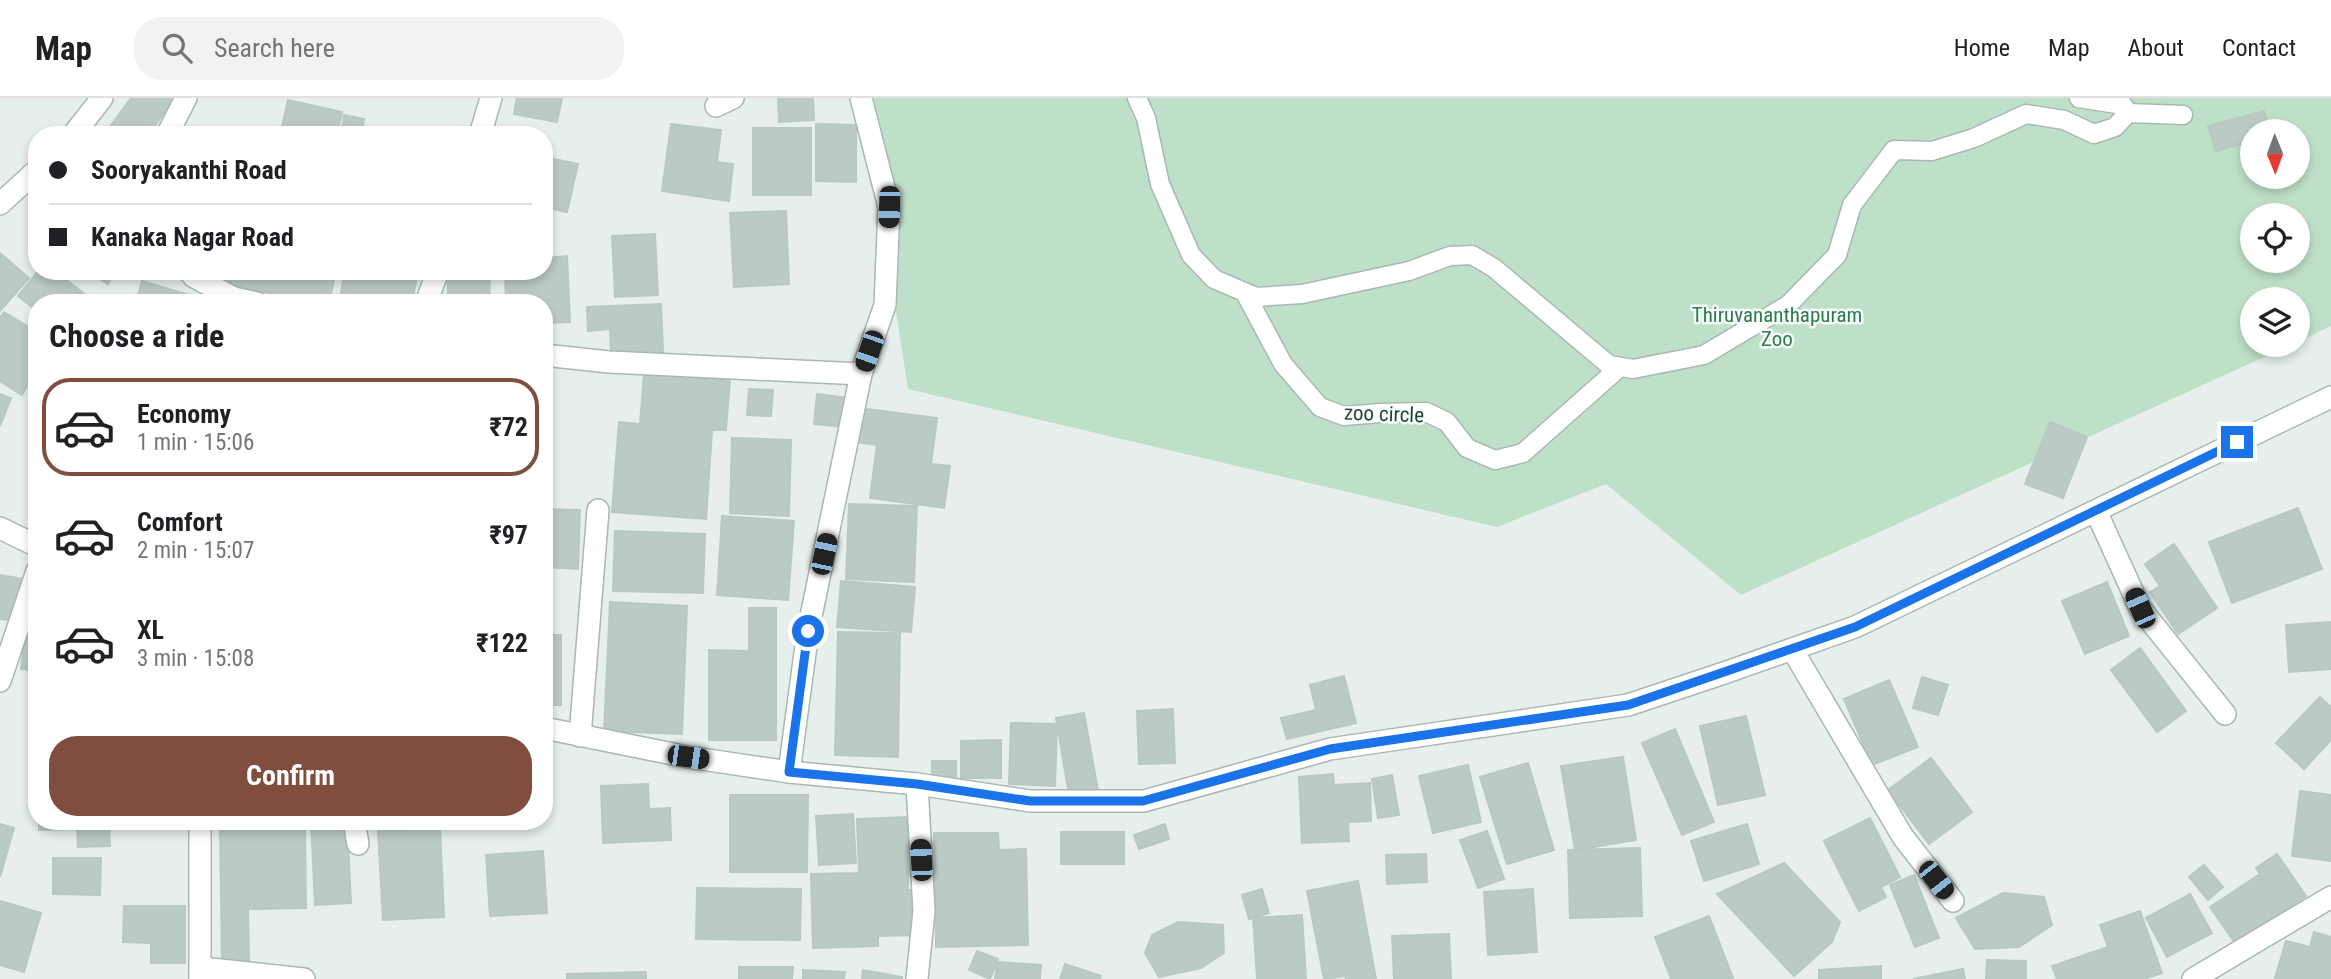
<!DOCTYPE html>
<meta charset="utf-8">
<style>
:root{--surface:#fff;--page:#f2f2f2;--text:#202124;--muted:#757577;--line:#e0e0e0;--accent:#7f4e3f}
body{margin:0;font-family:"Roboto Condensed",sans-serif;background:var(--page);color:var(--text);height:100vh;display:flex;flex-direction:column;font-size:26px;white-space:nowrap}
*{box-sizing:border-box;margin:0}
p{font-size:23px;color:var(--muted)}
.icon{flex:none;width:38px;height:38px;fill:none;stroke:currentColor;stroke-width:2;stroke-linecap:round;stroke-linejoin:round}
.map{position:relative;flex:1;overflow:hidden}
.panel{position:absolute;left:28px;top:196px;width:525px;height:536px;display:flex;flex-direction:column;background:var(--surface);border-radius:28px;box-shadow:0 4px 10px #0003}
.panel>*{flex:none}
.top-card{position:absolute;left:28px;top:28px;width:525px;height:154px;border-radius:28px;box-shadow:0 4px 10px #0003;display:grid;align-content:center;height:154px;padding:0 21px;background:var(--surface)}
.needle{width:46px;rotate:179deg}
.buttons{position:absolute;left:2240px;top:21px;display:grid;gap:14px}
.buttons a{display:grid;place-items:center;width:70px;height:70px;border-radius:50%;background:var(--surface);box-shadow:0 4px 10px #0003;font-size:35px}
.end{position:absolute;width:32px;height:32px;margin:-16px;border:9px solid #1a73e8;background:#fff;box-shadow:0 0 0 4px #fff}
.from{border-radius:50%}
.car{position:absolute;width:21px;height:42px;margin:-21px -10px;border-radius:9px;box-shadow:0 0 5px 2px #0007;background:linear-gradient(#222 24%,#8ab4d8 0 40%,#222 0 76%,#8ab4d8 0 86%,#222 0)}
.top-card b{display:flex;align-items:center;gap:24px;height:66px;font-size:26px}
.top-card b+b{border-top:2px solid var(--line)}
.top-card i{width:18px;height:18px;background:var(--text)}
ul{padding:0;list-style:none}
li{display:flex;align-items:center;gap:21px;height:98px;margin:0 14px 10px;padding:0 7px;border:4px solid transparent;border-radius:28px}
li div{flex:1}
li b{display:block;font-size:26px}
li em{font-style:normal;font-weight:700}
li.active{border-color:var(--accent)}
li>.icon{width:63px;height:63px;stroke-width:1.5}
h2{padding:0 21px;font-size:32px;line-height:84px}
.action{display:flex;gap:14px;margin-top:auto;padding:14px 21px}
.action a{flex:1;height:80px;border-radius:28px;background:var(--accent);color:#fff;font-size:28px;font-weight:700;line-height:80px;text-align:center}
header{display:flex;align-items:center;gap:42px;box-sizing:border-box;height:98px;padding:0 35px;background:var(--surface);border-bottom:2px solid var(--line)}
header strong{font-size:33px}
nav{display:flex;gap:38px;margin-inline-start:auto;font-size:24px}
.search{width:490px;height:63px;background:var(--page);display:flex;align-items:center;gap:18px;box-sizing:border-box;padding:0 24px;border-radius:28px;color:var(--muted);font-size:26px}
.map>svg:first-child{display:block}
</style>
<header>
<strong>Map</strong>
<div class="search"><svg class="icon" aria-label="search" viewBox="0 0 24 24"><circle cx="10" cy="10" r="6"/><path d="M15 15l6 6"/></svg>Search here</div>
<nav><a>Home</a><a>Map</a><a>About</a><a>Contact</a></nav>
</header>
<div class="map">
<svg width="2331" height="881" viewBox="0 0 2331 881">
<rect width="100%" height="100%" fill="#e6efeb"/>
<path fill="#bfe0c8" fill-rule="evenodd" d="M863 0H2331V228L2298 244V201H2252V247H2291L1741 497 1606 386 1497 429 908 291ZM2252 33H2298V79H2252ZM2252 117H2298V163H2252Z"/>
<g fill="#bbcac4" stroke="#b8c9c2" stroke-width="2">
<path d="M131 0H169L173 3 148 37H104Z"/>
<path d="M517 0H562L557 24 514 16Z"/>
<path d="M778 0H813L814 22 779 24Z"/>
<path d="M288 2 342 14 337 37H280Z"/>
<path d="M2264 13 2270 33H2252V43L2216 53 2208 28Z"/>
<path d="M344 17 364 21 361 37H341Z"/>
<path d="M671 26 721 32 717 64 733 66 729 103 662 93Z"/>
<path d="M816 26 856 27V84L816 83Z"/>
<rect x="753" y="30" width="58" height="67"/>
<path d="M544 59 578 66 567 114 544 109Z"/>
<path d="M786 113 789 186 734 189 730 115Z"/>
<path d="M655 136 658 197 615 199 612 138Z"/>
<path d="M0 155 29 180 0 213Z"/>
<path d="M567 158 570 224 544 225V205H506L505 173H544V160Z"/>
<path d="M38 173H55L96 205H37V213L18 198Z"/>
<path d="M86 173H115L108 186Z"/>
<path d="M221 173H336L329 205H314L219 184Z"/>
<path d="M345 173H418L413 199 405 197 403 205H339Z"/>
<path d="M448 179 490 180 489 205H448Z"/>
<path d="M142 183 199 200 198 205H136Z"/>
<path d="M661 206 663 254 611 256 610 231 588 233 587 209Z"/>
<path d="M4 214 37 234V271L22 297 0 283V220Z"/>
<path d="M644 276 730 282 726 332H712L706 421 612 414 619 324 640 326Z"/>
<path d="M749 291 773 292 771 318 747 317Z"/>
<path d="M0 296 11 300 0 328Z"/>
<path d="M817 296 849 300 846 329 814 326Z"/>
<path d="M859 310 937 320 931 366 950 368 944 410 870 400 877 347 855 344Z"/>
<path d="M2050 324 2087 339 2063 400 2025 386Z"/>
<path d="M732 340 791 342 789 418 730 415Z"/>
<path d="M849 406 917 408 914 484 846 481Z"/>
<path d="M2298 410 2322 471 2232 505 2209 444Z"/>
<path d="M544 411 580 412 578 471 544 469Z"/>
<path d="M722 418 794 423 788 502 717 497Z"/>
<path d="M615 433 705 436 703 495 613 493Z"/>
<path d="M2174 446 2217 510 2178 536 2150 494 2160 488 2145 466Z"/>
<path d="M0 477 24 481 16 523 0 521Z"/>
<path d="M841 483 915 489 911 534 837 529Z"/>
<path d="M2107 484 2129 538 2085 556 2062 503Z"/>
<path d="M610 504 687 508 682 636 604 633Z"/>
<path d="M28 509 37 510V573L21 571Z"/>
<path d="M749 510H776V642H709V552L749 553Z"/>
<path d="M2331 524V571L2289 574 2286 527Z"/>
<path d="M838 534 900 535 898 659 835 657Z"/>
<rect x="544" y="537" width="17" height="70"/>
<path d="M2140 550 2186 613 2157 634 2111 572Z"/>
<path d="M1344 578 1356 625 1287 641 1281 620 1316 612 1310 587Z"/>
<path d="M1922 579 1948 587 1938 617 1913 610Z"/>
<path d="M1889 582 1918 649 1872 667 1844 601Z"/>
<path d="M2320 599 2331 609V642L2304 671 2276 645Z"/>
<path d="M1173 611 1175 665 1139 666 1137 613Z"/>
<path d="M1084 615 1099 698 1070 703 1056 620Z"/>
<path d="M1746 618 1765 697 1718 707 1700 628Z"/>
<path d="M1011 625 1057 626 1055 688 1009 686Z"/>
<path d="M1675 631 1714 724 1682 737 1642 645Z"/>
<path d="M1001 642V680H961V643Z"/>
<path d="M1623 659 1636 742 1575 752 1561 668Z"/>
<path d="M1931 660 1972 714 1929 746 1888 692Z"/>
<path d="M932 663H956V681L932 680Z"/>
<path d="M1528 665 1554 752 1507 766 1480 679Z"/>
<path d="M1468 667 1481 724 1433 735 1419 678Z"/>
<path d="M1333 676 1334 687 1370 685 1371 723 1348 724 1349 743 1302 745 1299 679Z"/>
<path d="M1392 677 1399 717 1378 720 1372 681Z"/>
<path d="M648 686 649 711 670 710 671 742 603 745 601 688Z"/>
<path d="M2300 693 2331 697V763L2292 758Z"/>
<path d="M730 697H808L807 774H730Z"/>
<path d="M853 716 856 765 819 767 816 718Z"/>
<path d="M907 719 908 792H919L921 837 878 838V848L813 850 811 776 859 775 857 721Z"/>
<path d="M1870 720 1900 779 1881 789 1886 799 1859 813 1824 743Z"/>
<path d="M39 723H109L110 748 78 749 77 731 39 732Z"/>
<path d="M311 723H347L351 805 315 807Z"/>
<path d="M358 723H438V727L358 731Z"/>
<path d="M0 726 14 730 0 779Z"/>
<path d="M1165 726 1169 741 1139 751 1134 737Z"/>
<path d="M1747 726 1759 766 1704 783 1691 743Z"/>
<path d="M305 729 306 810 248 811 249 863H222L220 731Z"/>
<path d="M440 729 444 819 383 822 378 733Z"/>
<path d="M1487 733 1504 781 1478 790 1460 742Z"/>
<rect x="1061" y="734" width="63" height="32"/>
<path d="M934 735H998L999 752 1026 751 1028 847 936 849Z"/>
<path d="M1640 750 1642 818 1570 820 1568 752Z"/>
<path d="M543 753 547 815 490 818 486 757Z"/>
<path d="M1426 756 1427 784 1387 786 1386 757Z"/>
<path d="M2277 756 2306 798 2235 845 2210 809 2260 776 2256 770Z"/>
<path d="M53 760H101L100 797 53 796Z"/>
<path d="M1784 765 1840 824 1832 844 1794 878 1717 796Z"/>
<path d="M2204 767 2223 789 2208 802 2189 779Z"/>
<path d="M1914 777 1939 840 1915 849 1890 787Z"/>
<path d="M1358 783 1376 881H1346V878L1324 881 1307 793Z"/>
<path d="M697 790 801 791 800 842 696 841Z"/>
<path d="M1262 791 1269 815 1249 821 1242 797Z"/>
<path d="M1533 791 1537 854 1488 857 1484 794Z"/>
<path d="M2003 795 2044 799 2052 827 2019 849 1975 851 1956 820Z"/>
<path d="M2190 796 2212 835 2167 859 2146 820Z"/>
<path d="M0 803 41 815 24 874 0 867Z"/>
<path d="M124 808H185V865H151V845L123 844Z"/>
<path d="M2140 813 2162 875 2144 881H2057L2052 868 2108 849 2100 827Z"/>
<path d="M1302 817 1306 881H1257L1253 820Z"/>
<path d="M1709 818 1733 880 1671 881 1655 839Z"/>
<path d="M1178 824 1223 827 1224 855 1201 870 1159 879 1145 855 1152 837Z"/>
<path d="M2314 834 2331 839V881L2275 880 2286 843 2310 849Z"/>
<path d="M1449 836 1451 881H1394L1392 838Z"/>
<path d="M977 853 998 861 990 881 969 872Z"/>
<path d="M1987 862 2026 863V881H1986Z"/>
<path d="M997 864 1041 867 1040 881H995Z"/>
<path d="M1065 866 1101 878 1100 881H1060Z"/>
<path d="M1881 868V881H1819V872Z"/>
<path d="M739 869H793L792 881H739Z"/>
<path d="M1963 871 1965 881H1913Z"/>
<path d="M803 872 845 874 844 881H803Z"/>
<path d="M863 872 902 879V881H862Z"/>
<path d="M646 874V881H567V876Z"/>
</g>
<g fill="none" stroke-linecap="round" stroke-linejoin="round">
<defs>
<g id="lane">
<path d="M1137 0 1146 20 1160 86 1191 157 1214 181 1256 199 1302 196 1409 173 1450 158 1472 157 1494 170 1609 267 1633 271 1704 257 1788 207 1837 157 1852 107 1894 52 1932 53 1974 40 2026 16 2064 22 2094 36 2115 29 2128 15 2123 7 2079 0"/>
<path d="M2128 15 2183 17"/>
<path d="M1245 195 1283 266 1320 309 1344 318 1380 315 1426 314 1447 324 1467 350 1495 362 1523 355 1620 269"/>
</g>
<g id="street">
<path d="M716 8 733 0"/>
<path d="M73 37 102 0"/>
<path d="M167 37 186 0"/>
<path d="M480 37 491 0"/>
<path d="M0 106 37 72"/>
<path d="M189 173 194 179 234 200 257 205"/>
<path d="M426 205 438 173"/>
<path d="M544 257 609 264 861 276"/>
<path d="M2096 413 2140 510 2225 616"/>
<path d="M0 430 37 448"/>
<path d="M1792 551 1903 739 1953 803"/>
<path d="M0 583 37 473"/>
<path d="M544 630 688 659 789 674 917 686 1030 703H1144L1330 651 1628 607 1724 575 1855 529 2331 299"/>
<path d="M580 638 598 412"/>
<path d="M789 674 808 533 861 276 885 207 889 109 861 0"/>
<path d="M200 723V881"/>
<path d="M354 723 358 746"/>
<path d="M202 870 304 881"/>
<path d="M917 881 924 813 917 686"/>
<path d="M2193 881 2331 799"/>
</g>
</defs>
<use href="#lane" stroke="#a8b8b2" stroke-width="21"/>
<use href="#street" stroke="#a8b8b2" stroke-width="24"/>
<use href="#lane" stroke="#fff" stroke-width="18"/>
<use href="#street" stroke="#fff" stroke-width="21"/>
</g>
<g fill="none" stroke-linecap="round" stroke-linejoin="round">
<path stroke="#1a73e8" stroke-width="9" d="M808 533 789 674 917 686 1030 703H1143L1330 651 1628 607 1855 529 2237 344"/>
</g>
<g text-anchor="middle" stroke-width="5" stroke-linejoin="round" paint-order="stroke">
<g font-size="21" fill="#2d7a4b" stroke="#f7fbf9">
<text x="1777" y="224">Thiruvananthapuram<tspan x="1777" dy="24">Zoo</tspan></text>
</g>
<g font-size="21" fill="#24423a" stroke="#f7fbf9">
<text transform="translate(1384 316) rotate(2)" y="7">zoo circle</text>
</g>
</g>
</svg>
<div class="buttons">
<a><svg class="needle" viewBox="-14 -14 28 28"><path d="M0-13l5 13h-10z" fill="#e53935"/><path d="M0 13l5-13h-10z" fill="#757577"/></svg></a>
<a><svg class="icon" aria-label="locate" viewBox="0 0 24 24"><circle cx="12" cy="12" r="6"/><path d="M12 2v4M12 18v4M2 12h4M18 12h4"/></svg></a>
<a><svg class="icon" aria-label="layers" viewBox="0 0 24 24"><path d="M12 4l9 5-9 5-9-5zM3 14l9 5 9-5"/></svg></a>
</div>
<i class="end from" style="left:808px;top:533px"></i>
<i class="end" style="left:2237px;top:344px"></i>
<i class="car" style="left:889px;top:109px;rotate:182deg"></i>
<i class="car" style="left:869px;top:253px;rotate:199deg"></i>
<i class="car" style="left:824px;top:456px;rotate:12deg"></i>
<i class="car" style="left:2140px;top:510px;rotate:336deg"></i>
<i class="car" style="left:688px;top:659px;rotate:98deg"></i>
<i class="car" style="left:921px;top:762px;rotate:357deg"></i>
<i class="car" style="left:1936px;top:782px;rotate:142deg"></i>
<div class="top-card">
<b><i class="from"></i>Sooryakanthi Road</b>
<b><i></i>Kanaka Nagar Road</b>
</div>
<section class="panel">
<h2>Choose a ride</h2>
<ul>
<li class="active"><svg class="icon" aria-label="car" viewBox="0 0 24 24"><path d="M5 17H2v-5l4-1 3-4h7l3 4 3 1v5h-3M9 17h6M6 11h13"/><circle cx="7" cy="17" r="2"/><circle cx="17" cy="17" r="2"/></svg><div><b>Economy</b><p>1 min · 15:06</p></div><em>₹72</em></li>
<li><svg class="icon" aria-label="car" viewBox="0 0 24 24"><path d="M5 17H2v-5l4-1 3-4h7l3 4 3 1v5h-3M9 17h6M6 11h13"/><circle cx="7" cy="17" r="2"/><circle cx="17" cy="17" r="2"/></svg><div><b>Comfort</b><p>2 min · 15:07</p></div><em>₹97</em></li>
<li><svg class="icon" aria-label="car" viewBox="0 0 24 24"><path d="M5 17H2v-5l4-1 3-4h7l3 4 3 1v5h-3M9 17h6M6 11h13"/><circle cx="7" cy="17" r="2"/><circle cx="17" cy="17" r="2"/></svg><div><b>XL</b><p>3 min · 15:08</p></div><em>₹122</em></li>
</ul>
<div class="action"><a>Confirm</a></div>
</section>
</div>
